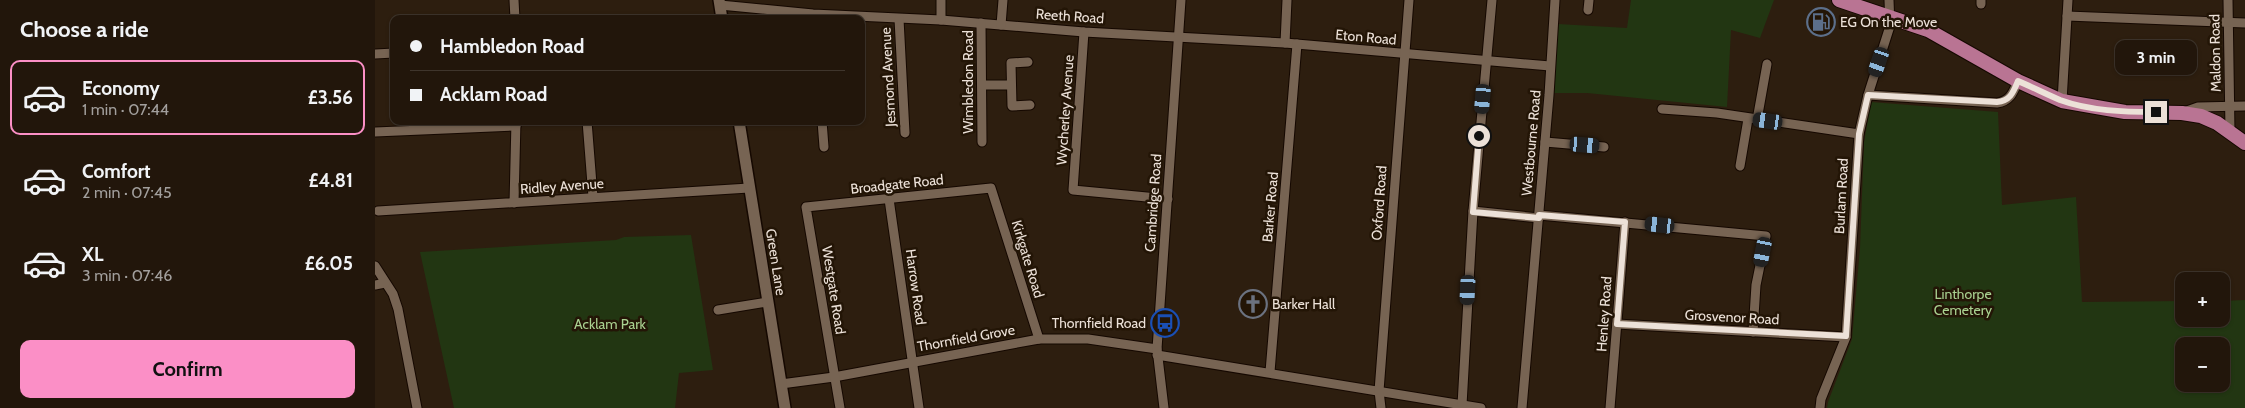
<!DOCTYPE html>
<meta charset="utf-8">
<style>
:root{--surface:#22160b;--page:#2e2319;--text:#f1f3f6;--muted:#a29f9d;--line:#3f352c;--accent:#fb8fc6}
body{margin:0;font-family:Cabin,sans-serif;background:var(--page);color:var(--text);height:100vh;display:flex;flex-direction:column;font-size:19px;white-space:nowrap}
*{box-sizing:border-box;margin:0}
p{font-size:16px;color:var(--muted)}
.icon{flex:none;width:28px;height:28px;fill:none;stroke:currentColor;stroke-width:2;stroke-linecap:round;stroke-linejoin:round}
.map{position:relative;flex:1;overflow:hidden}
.details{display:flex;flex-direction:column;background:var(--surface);width:375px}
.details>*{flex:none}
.banner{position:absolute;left:15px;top:15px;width:475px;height:110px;border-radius:10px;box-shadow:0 1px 4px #0004,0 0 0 1px var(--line);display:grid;align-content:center;height:110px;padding:0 20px;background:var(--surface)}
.fabs{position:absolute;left:1800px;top:272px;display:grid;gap:10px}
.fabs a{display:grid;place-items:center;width:55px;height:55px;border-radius:10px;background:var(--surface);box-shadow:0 1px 4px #0004,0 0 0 1px var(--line);font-size:25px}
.end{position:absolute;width:22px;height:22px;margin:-11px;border:6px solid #ece1d8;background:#111;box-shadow:0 0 0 2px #111}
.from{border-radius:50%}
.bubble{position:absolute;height:35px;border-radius:10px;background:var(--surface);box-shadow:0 1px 4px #0004,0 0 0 1px var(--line);font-size:16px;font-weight:700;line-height:35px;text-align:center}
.car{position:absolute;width:15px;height:30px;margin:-15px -8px;border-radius:6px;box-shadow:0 0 4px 1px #0007;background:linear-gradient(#222 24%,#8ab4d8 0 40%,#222 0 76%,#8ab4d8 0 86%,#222 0)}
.banner b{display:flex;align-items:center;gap:18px;height:48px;font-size:19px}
.banner b+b{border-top:1px solid var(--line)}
.banner i{width:12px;height:12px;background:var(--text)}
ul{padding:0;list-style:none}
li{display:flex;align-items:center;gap:15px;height:75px;margin:0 10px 8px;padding:0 10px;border:2px solid transparent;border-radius:10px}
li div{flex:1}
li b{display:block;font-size:19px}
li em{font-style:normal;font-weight:700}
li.active{border-color:var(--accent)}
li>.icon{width:45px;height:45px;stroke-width:1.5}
h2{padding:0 20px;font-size:22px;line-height:60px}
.action{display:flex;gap:10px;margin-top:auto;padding:10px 20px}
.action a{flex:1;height:58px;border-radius:10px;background:var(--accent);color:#111;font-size:20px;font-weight:700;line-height:58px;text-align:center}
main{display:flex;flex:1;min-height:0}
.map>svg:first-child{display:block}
</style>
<main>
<section class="details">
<h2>Choose a ride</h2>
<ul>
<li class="active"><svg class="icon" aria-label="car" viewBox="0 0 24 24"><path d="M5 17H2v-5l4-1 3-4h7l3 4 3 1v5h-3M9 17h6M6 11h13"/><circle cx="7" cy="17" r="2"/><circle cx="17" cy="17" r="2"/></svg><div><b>Economy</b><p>1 min · 07:44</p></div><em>£3.56</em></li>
<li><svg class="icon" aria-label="car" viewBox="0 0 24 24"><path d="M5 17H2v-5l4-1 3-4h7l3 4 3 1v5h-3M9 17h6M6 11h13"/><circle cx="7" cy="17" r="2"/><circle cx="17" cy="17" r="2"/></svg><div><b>Comfort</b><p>2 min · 07:45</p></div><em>£4.81</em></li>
<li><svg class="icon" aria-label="car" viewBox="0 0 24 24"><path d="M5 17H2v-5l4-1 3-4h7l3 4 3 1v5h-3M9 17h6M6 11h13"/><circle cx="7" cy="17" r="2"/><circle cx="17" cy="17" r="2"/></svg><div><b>XL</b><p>3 min · 07:46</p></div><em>£6.05</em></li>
</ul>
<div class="action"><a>Confirm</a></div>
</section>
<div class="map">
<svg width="1870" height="408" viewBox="0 0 1870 408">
<rect width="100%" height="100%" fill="#2d1e0f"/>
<g fill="#223612" fill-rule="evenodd">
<path d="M1256 0H1399L1385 38 1356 30 1352 107 1212 93H1177L1183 24 1252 28Z"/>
<path d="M1496 102 1623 112 1627 205 1701 197 1707 302 1809 301V319H1846V301L1870 300V408H1452L1453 402 1477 339 1485 248 1489 142ZM1809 346H1846V384H1809Z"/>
<path d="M316 235 338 370 304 373 300 408H79L45 252 241 240 249 237Z"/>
</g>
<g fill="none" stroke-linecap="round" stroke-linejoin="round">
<defs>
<g id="minor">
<path d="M139 0 140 19"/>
<path d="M1853 0 1855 131"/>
<path d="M1606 4V0"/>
<path d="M345 5 438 14 566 20 709 32 910 43 1175 66"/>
<path d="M1213 10 1214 0"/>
<path d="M1692 16 1870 23"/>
<path d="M524 19 530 133"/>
<path d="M566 20V0"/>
<path d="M606 23 607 142"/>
<path d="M626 25 628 0"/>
<path d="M709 32 698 190 793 199"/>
<path d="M910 43 912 0"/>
<path d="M0 54 19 53"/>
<path d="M653 62 636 63 637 106 655 105"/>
<path d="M607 85H636"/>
<path d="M1493 95 1622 103C1635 101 1638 93 1643 81"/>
<path d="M1687 101 1693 0"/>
<path d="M1287 109 1342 113 1484 134"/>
<path d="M1809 112 1823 107 1870 106"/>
<path d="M1382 120 1392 64"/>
<path d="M212 121 218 197"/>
<path d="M447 121 449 147"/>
<path d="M0 132 141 126"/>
<path d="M1170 142 1229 147"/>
<path d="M1365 166 1373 119"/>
<path d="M514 199 544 408"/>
<path d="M139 203 141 121"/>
<path d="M3 211 374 188"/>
<path d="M1098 211 1164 218"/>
<path d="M1164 215 1391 236 1381 285 1378 332"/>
<path d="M0 266 18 294 23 309 42 408"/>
<path d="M0 285 10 283"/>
<path d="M343 310 392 302"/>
<path d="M1242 324 1471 337"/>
<path d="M782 355 1106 408"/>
<path d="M895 372 922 44"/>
<path d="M406 384 459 377 664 339H713L782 349"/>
<path d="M1087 405 1098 211 1117 0"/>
<path d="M465 408 431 207 616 188 664 339"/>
<path d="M789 408 782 349 806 0"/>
<path d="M1006 408 1004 391 1034 0"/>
<path d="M1147 408 1174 95 1180 0"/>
<path d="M1235 408 1250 222"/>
<path d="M1445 408 1446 399 1471 337 1484 134 1493 95 1515 26 1514 0"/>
</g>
<g id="tertiary">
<path d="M344 0 347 19"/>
<path d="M364 121 410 408"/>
</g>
<path id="primary" d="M1464 0 1553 30 1643 81 1687 101 1750 112 1807 113 1826 116 1842 123 1870 143"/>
</defs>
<use href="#minor" stroke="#150800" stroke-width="11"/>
<use href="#tertiary" stroke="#150800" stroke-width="14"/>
<use href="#primary" stroke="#150800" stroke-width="16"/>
<use href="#minor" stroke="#776453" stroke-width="9"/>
<use href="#tertiary" stroke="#776453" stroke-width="11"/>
<use href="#primary" stroke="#b97493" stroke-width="14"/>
</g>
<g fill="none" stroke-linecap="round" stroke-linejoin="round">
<path stroke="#ece1d8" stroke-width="6" d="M1104 136 1098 212 1164 218V215L1250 222 1242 324 1471 336 1484 134 1493 95 1622 102C1635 101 1638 93 1643 81 1657 87 1671 94 1685 100 1715 111 1749 112 1781 112"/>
</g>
<defs>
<symbol id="fuel-ring" viewBox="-11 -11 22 22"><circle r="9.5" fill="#231506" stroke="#5c6f8a" stroke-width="1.5"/><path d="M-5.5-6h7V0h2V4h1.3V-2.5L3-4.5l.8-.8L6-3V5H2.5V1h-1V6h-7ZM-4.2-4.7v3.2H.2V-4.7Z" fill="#5c6f8a"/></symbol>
<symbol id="church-ring" viewBox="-11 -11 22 22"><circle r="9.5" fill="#231506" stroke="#6b7280" stroke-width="1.5"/><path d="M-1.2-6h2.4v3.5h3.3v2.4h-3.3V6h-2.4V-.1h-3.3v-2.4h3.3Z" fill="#6b7280"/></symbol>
<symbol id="bus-ring" viewBox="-11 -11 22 22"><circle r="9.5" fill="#231506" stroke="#1a4fb4" stroke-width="1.5"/><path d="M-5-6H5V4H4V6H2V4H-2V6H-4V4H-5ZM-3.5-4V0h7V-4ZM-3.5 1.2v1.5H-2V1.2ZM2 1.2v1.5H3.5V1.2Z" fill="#1a4fb4"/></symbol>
</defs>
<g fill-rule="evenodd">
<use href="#fuel-ring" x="1430" y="6" width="32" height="32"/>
<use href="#church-ring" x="862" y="288" width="32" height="32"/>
<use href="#bus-ring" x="774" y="307" width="32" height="32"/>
</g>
<g text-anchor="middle" stroke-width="5" stroke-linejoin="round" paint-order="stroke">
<g font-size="14" fill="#ece1d8" stroke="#231506">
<text transform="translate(695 16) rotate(4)" y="5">Reeth Road</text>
<text transform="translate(991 37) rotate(5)" y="5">Eton Road</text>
<text transform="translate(1840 53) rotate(-91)" y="5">Maldon Road</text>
<text transform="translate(513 77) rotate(-93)" y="5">Jesmond Avenue</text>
<text transform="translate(593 82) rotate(-90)" y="5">Wimbledon Road</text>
<text transform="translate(690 110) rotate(-86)" y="5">Wycherley Avenue</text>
<text transform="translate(1156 143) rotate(-85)" y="5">Westbourne Road</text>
<text transform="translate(522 184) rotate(-6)" y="5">Broadgate Road</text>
<text transform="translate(187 186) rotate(-4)" y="5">Ridley Avenue</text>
<text transform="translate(1466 196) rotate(-87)" y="5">Burlam Road</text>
<text transform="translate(778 203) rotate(-86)" y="5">Cambridge Road</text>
<text transform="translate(1004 203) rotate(-86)" y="5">Oxford Road</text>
<text transform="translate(895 207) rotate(-85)" y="5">Barker Road</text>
<text transform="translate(653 259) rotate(73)" y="5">Kirkgate Road</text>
<text transform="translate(401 262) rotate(81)" y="5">Green Lane</text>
<text transform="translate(541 287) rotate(82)" y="5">Harrow Road</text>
<text transform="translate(459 290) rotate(81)" y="5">Westgate Road</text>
<text transform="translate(1229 314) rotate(-86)" y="5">Henley Road</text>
<text transform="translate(1357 317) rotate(3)" y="5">Grosvenor Road</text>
<text transform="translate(591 338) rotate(-10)" y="5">Thornfield Grove</text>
</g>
<g font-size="14" fill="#ece1d8" stroke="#231506" text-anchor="start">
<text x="1465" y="27">EG On the Move</text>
<text x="897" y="309">Barker Hall</text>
<text x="771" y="328" text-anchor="end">Thornfield Road</text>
</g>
<g font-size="14" fill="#a9d190" stroke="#231506">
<text x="1588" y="299">Linthorpe<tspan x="1588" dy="16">Cemetery</tspan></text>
<text x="235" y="329">Acklam Park</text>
</g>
</g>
</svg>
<div class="fabs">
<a>+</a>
<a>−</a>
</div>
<i class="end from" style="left:1104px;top:136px"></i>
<i class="end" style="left:1781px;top:112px"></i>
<div class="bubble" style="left:1740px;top:40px;width:82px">3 min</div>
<i class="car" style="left:1504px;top:62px;rotate:199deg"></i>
<i class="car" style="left:1108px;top:99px;rotate:185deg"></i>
<i class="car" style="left:1393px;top:121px;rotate:278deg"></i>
<i class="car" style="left:1210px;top:145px;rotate:95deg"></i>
<i class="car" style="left:1285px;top:225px;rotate:276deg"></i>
<i class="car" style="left:1388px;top:252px;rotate:191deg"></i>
<i class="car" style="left:1093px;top:290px;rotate:183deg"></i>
<div class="banner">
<b><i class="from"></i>Hambledon Road</b>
<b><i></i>Acklam Road</b>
</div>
</div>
</main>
